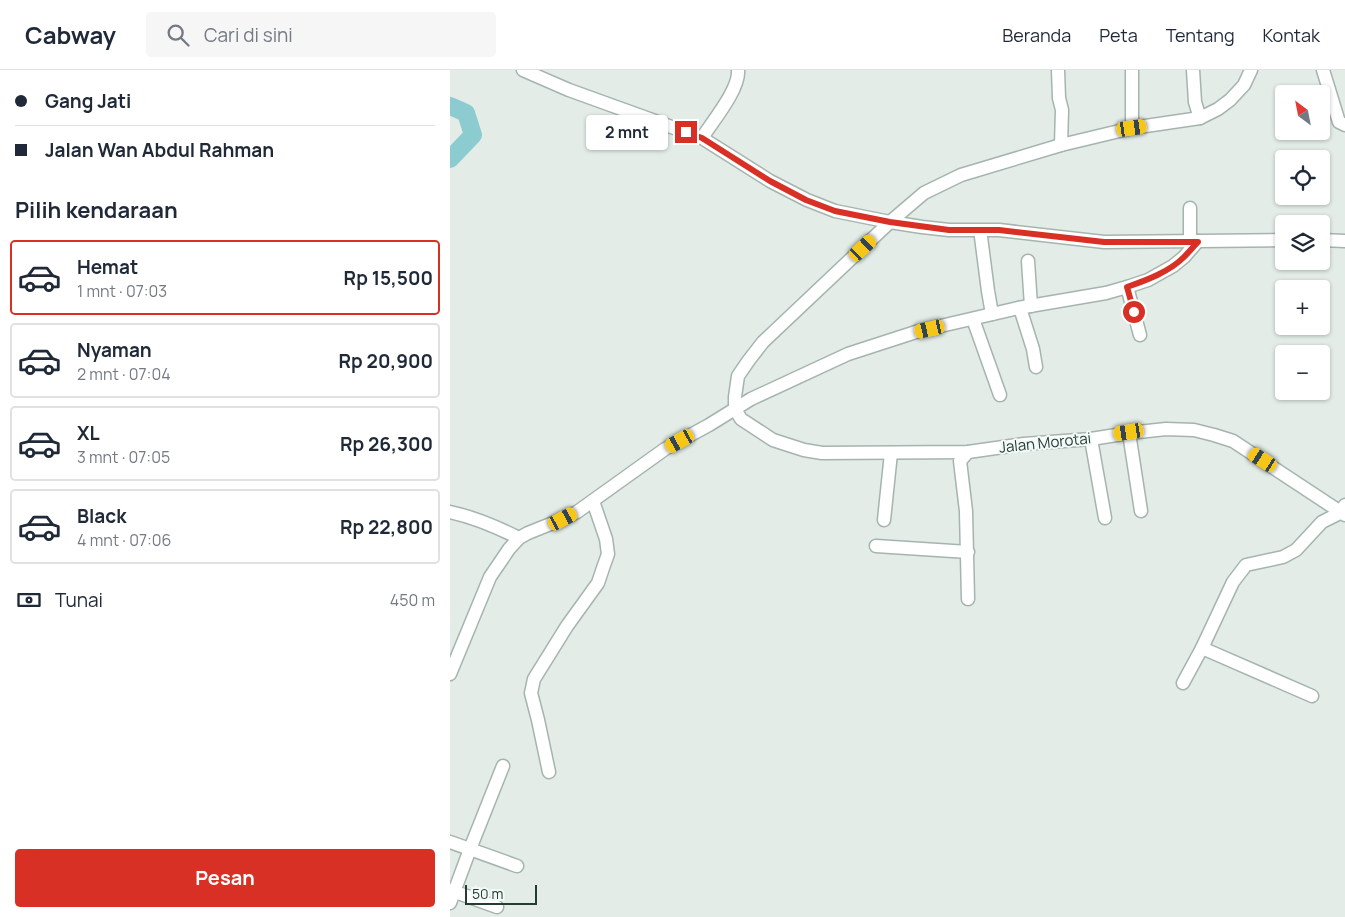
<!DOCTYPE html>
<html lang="id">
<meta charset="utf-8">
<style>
:root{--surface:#fff;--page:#f6f6f7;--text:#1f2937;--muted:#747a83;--line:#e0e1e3;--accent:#d93025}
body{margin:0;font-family:Manrope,sans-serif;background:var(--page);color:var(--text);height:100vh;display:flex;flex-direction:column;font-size:19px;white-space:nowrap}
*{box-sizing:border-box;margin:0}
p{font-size:16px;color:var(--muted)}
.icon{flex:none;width:28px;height:28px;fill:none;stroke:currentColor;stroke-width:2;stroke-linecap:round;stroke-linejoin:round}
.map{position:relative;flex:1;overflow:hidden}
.side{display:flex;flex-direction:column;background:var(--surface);width:450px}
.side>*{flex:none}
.guide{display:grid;align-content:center;height:110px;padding:0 15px;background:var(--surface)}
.needle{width:32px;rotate:328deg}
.controls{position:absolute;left:825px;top:15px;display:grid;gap:10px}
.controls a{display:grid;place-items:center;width:55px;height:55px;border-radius:5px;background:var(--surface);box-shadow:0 1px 4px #0004;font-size:25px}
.scale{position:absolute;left:15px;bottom:12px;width:72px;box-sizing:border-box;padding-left:5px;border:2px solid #233d34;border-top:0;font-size:14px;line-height:18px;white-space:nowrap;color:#233d34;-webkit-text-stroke:4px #f3f9f6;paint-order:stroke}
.end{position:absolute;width:22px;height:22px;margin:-11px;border:6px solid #d93025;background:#fff;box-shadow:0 0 0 2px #fff}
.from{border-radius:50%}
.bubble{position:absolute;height:35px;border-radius:5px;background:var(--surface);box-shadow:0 1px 4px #0004;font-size:16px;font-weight:700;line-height:35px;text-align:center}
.car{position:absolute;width:15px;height:30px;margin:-15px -8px;border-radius:6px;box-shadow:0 0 4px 1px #0007;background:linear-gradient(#f5c518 24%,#345 0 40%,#f5c518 0 76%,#345 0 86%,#f5c518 0)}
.guide b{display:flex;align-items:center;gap:18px;height:48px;font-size:19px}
.guide b+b{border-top:1px solid var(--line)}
.guide i{width:12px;height:12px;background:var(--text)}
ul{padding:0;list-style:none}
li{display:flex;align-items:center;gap:15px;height:75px;margin:0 10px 8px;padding:0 5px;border:2px solid var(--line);border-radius:5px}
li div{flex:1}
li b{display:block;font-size:19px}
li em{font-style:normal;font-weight:700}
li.selected{border-color:var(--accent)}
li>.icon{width:45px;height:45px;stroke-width:1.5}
h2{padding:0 15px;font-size:22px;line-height:60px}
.pay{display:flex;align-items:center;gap:12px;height:55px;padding:0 15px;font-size:19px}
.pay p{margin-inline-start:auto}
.button{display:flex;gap:10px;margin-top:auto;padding:10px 15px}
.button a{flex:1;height:58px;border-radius:5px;background:var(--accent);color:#fff;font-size:20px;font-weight:700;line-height:58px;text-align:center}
header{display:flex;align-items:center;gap:30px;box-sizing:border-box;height:70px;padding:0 25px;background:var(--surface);border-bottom:1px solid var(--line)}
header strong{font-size:24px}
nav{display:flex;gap:28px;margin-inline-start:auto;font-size:18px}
.search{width:350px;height:45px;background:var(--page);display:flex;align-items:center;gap:12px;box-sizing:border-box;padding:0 18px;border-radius:5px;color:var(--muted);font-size:19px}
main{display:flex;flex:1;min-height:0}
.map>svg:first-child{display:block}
</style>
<header>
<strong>Cabway</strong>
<div class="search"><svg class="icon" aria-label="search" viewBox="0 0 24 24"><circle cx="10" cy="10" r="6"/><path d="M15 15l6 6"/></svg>Cari di sini</div>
<nav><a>Beranda</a><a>Peta</a><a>Tentang</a><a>Kontak</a></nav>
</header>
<main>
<section class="side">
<div class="guide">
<b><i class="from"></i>Gang Jati</b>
<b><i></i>Jalan Wan Abdul Rahman</b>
</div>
<h2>Pilih kendaraan</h2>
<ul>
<li class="selected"><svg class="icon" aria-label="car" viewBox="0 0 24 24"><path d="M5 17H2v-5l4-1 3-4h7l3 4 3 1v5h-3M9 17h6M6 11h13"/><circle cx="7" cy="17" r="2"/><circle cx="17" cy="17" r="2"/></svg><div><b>Hemat</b><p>1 mnt · 07:03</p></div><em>Rp 15,500</em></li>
<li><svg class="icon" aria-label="car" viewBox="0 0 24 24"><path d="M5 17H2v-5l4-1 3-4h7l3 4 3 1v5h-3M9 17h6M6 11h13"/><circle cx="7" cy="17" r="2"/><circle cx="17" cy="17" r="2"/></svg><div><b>Nyaman</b><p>2 mnt · 07:04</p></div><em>Rp 20,900</em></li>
<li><svg class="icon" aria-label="car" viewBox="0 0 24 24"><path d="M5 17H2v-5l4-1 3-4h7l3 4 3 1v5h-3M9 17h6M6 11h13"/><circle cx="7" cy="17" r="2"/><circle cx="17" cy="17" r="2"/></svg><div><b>XL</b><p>3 mnt · 07:05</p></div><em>Rp 26,300</em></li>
<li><svg class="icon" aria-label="car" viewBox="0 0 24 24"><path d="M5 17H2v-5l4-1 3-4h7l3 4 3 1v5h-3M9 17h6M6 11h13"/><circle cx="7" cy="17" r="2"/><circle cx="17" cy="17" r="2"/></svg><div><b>Black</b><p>4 mnt · 07:06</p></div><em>Rp 22,800</em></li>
</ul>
<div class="pay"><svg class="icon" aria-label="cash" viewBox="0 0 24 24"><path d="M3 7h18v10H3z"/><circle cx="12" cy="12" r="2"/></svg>Tunai<p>450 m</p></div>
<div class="button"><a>Pesan</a></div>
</section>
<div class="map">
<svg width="895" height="847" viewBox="0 0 895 847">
<rect width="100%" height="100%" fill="#e3ece7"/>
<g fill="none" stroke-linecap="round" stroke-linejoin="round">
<path stroke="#8ccbd0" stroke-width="18" d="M0 36 16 43 23 65 0 89"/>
<defs>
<g id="minor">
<path d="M73 0 119 20 252 68 320 111 357 130 385 141 440 152 472 157 499 160H549L654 172 834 170"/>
<path d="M608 0 609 28 612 40 611 75"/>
<path d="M743 0 745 32 750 48"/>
<path d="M801 0 794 15 780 30 768 39 750 48 682 58 611 75 511 105 474 123 440 152 313 272 299 290 288 306 285 327V339L291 349 323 370 354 380 372 383 518 382 574 374 641 369 679 363 716 359 744 360 764 365 783 371 895 445"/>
<path d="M873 0 889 52 895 55"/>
<path d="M682 58V0"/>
<path d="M252 68C262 52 290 19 288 0"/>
<path d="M740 138V172"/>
<path d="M531 167 538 221 542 244"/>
<path d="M871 170 895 171"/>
<path d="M578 191 581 236"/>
<path d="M677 217 690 265"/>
<path d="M570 238 583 279 586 297"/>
<path d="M523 249 550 325"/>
<path d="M679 363 691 441"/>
<path d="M641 369 655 448"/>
<path d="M518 382 510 391 516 441 518 529"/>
<path d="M0 442C24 447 47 457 69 468"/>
<path d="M434 450 441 383"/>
<path d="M426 476 518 482"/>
<path d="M752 578 862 626"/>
<path d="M0 604 40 507 59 479 69 468 78 463 113 449 127 442 215 379 259 355 301 329 398 284 469 261 568 238 656 223 677 217 698 210 723 196 734 187 748 171"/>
<path d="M733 613 752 578 783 512 796 495 833 487 846 480 872 452 890 443 895 435"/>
<path d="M99 702 88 650 81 623 84 609 117 556 148 513 153 498 158 484 156 469 143 431"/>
<path d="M0 772 67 796"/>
<path d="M0 820 47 837"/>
<path d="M0 833 20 779 53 696"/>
</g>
</defs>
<use href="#minor" stroke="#a6b4ae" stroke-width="15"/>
<use href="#minor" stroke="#fff" stroke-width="12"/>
</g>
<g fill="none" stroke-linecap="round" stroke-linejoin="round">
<path stroke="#d93025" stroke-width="6" d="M236 62 252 68 320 111 356 130 385 141 440 152 499 160H549L654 172H748C743 177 739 182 734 187 719 202 697 210 677 217L684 242"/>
</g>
<g text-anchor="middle" stroke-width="4" stroke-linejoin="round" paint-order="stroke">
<g font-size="15" fill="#233d34" stroke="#f3f9f6">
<text transform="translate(595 373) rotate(-6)" y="5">Jalan Morotai</text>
</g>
</g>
</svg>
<div class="controls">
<a><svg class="needle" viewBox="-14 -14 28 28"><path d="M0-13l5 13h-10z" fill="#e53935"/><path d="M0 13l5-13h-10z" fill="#747a83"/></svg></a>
<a><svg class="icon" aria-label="locate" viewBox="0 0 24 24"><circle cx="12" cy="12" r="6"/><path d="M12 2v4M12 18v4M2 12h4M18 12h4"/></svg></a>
<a><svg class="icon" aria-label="layers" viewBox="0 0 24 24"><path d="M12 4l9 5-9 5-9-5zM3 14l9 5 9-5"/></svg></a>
<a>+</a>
<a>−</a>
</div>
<div class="scale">50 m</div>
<i class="end from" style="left:684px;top:242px"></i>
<i class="end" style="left:236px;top:62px"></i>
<div class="bubble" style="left:136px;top:45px;width:82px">2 mnt</div>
<i class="car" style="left:682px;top:58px;rotate:82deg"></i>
<i class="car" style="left:413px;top:178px;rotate:47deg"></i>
<i class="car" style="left:480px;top:259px;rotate:257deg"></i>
<i class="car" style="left:679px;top:362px;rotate:261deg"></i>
<i class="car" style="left:230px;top:371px;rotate:241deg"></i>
<i class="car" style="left:813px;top:390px;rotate:303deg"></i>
<i class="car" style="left:113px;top:449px;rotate:62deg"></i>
</div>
</main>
